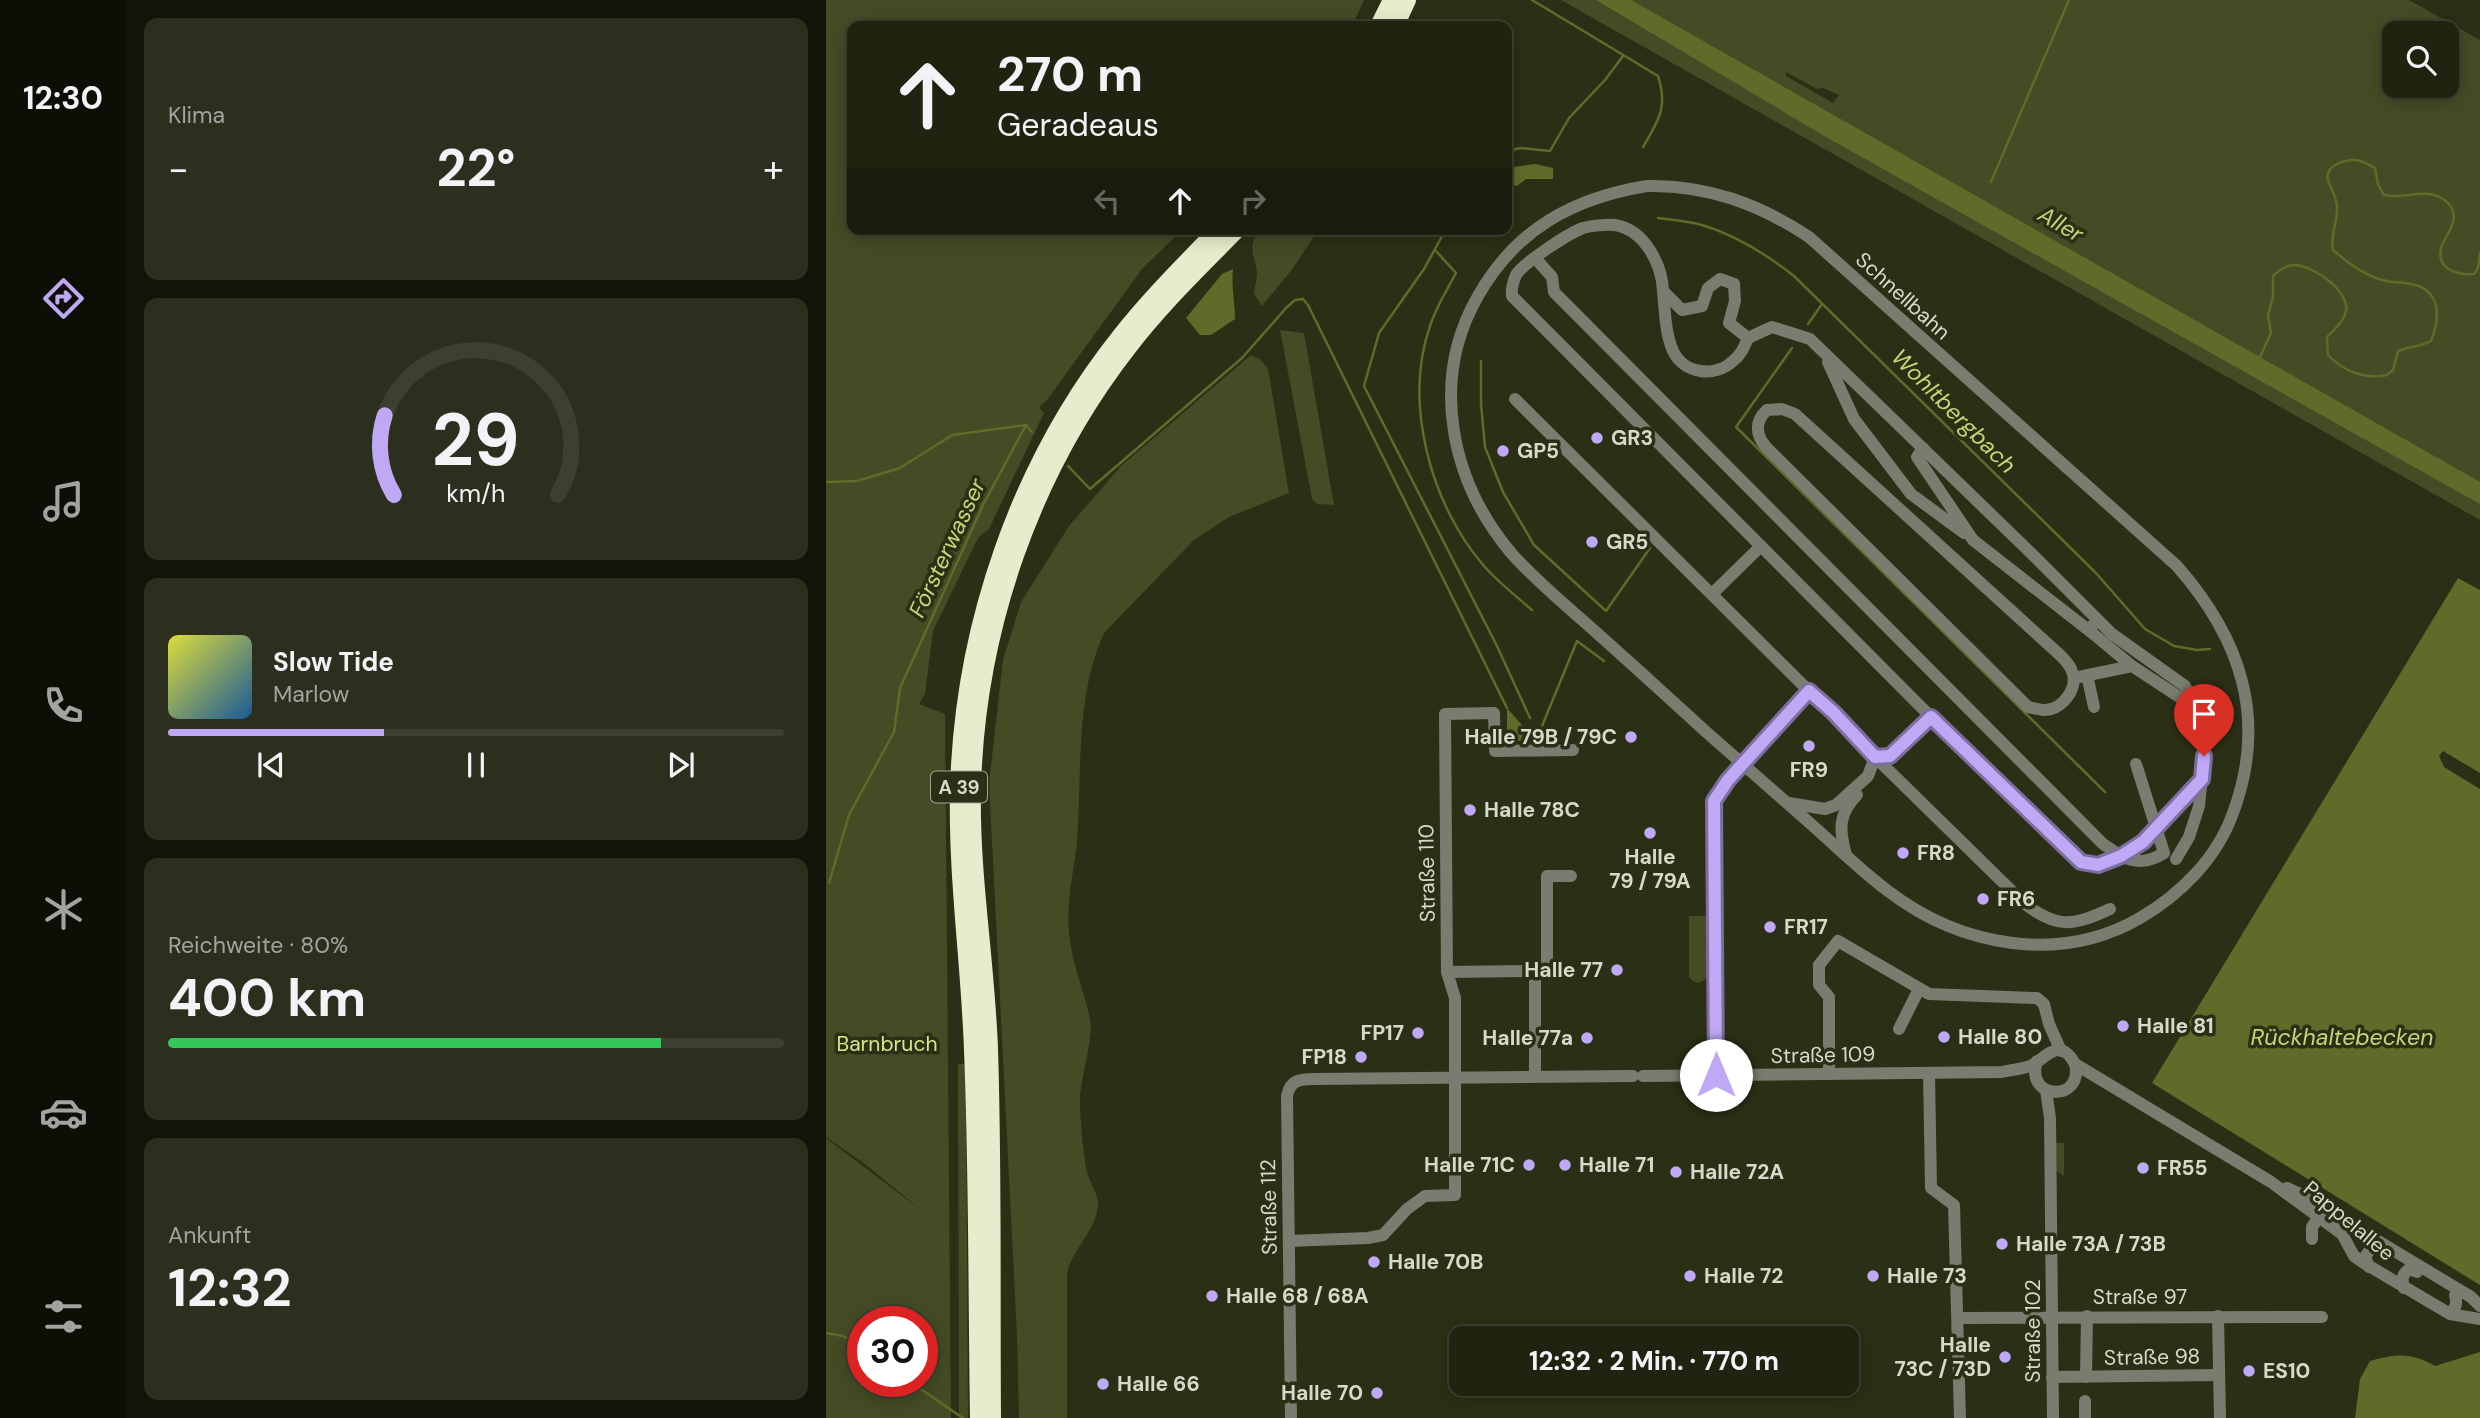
<!DOCTYPE html>
<html lang="de">
<meta charset="utf-8">
<style>
:root{--surface:#202310;--page:#2d2f1e;--text:#f1f3f6;--muted:#a2a49f;--line:#3d4030;--accent:#bfa9f4}
body{margin:0;font-family:"DM Sans",sans-serif;background:var(--page);color:var(--text);height:100vh;display:flex;flex-direction:column;font-size:26px;white-space:nowrap}
*{box-sizing:border-box;margin:0}
p{font-size:23px;color:var(--muted)}
.icon{flex:none;width:38px;height:38px;fill:none;stroke:currentColor;stroke-width:2;stroke-linecap:round;stroke-linejoin:round}
.map{position:relative;flex:1;overflow:hidden}
.panel{display:flex;flex-direction:column;gap:18px;padding:18px;background:#121309;width:700px}
.panel>*{flex:none}
.hud{position:absolute;left:21px;top:21px;width:665px;height:214px;border-radius:14px;box-shadow:0 4px 18px #0003,0 0 0 2px var(--line);background:#202310;color:var(--text);overflow:hidden}
.buttons{position:absolute;left:1556px;top:21px;display:grid;gap:14px}
.buttons a{display:grid;place-items:center;width:77px;height:77px;border-radius:14px;background:var(--surface);box-shadow:0 4px 18px #0003,0 0 0 2px var(--line);font-size:35px}
.speed{position:absolute;left:21px;top:1306px;display:flex;gap:14px;font-size:35px;font-weight:700;text-align:center}
.speed>*{display:grid;place-content:center;width:91px;height:91px;border-radius:50%;background:var(--surface);box-shadow:0 4px 18px #0003,0 0 0 2px var(--line);line-height:1}
.speed .limit{border:10px solid #d22;background:#fff;color:#111}
.pin{position:absolute;display:grid;place-items:center;width:60px;height:60px;color:#fff;margin:-72px -30px;border-radius:50% 50% 50% 0;rotate:-45deg;box-shadow:0 0 7px #0007}
.pin .icon{rotate:45deg}
.me{position:absolute;width:77px;margin:-38px;rotate:0deg;stroke-linejoin:round;filter:drop-shadow(0 0 5px #0008)}
.turn{display:flex;align-items:center;gap:24px;height:147px;padding:0 35px;font-size:32px}
.turn .icon{width:91px;height:91px;stroke-width:2.5}
.turn b{display:block;font-size:49px;line-height:60px}
.lanes{display:flex;align-items:center;height:66px;padding:0 35px;background:#0003;justify-content:center;gap:35px;direction:ltr}
.lanes .off{opacity:.35}
.big{font-size:52px;font-weight:700;line-height:1.1}
.panel .tile{flex:1;display:flex;flex-direction:column;justify-content:center;gap:10px;min-width:0;padding:0 24px;border-radius:14px;background:var(--page)}
.panel .dial{align-items:center;gap:0}
.dial svg{height:182px;overflow:visible;fill:none;stroke:var(--line);stroke-width:7;stroke-linecap:round;text-anchor:middle}
.dial text{fill:var(--text);stroke:none}
.song{display:flex;align-items:center;gap:21px}
.cover{width:84px;height:84px;border-radius:10px;background:linear-gradient(135deg,hsl(60 70% 55%),hsl(210 70% 35%))}
.played{height:7px;border-radius:4px;background:linear-gradient(90deg,var(--accent) 35%,var(--line) 35%)}
.keys{display:flex;justify-content:space-around;direction:ltr}
.heat{display:flex;justify-content:space-between;align-items:center;font-size:38px;direction:ltr}
.charge{height:10px;border-radius:5px;background:linear-gradient(90deg,#34c759 80%,var(--line) 0)}
.trip{position:absolute;left:623px;top:1326px;width:410px;height:70px;border-radius:14px;background:var(--surface);box-shadow:0 4px 18px #0003,0 0 0 2px var(--line);font-weight:700;line-height:70px;text-align:center}
main{display:flex;flex:1;min-height:0}
.tab-bar{display:flex;flex-direction:column;width:126px;justify-content:space-around;align-items:center;background:#0d0e06;color:var(--muted)}
.tab-bar .icon{width:49px;height:49px}
.tab-bar .on{color:var(--accent)}
.tab-bar b{font-size:32px;color:var(--text)}
.map>svg:first-child{display:block}
</style>
<main>
<nav class="tab-bar">
<b>12:30</b>
<svg class="icon on" aria-label="directions" viewBox="0 0 24 24"><path d="M12 3l9 9-9 9-9-9zM9 14v-3h6M13 9l2 2-2 2"/></svg>
<svg class="icon" aria-label="music" viewBox="0 0 24 24"><path d="M9 18V5l10-2v13"/><circle cx="6" cy="18" r="3"/><circle cx="16" cy="16" r="3"/></svg>
<svg class="icon" aria-label="phone" viewBox="0 0 24 24"><path d="M5 4h4l2 5-3 2q2 4 5 5l2-3 5 2v4C11 20 4 13 5 4z"/></svg>
<svg class="icon" aria-label="climate" viewBox="0 0 24 24"><path d="M12 3v18M4 7l16 10M4 17L20 7"/></svg>
<svg class="icon" aria-label="car" viewBox="0 0 24 24"><path d="M5 17H2v-5l4-1 3-4h7l3 4 3 1v5h-3M9 17h6M6 11h13"/><circle cx="7" cy="17" r="2"/><circle cx="17" cy="17" r="2"/></svg>
<svg class="icon" aria-label="filters" viewBox="0 0 24 24"><path d="M4 7h16M4 17h16"/><circle cx="9" cy="7" r="2"/><circle cx="15" cy="17" r="2"/></svg>
</nav>
<section class="panel">
<div class="tile"><p>Klima</p>
<div class="heat"><a>−</a><b class="big">22°</b><a>+</a></div>
</div>
<div class="tile dial"><svg viewBox="0 0 100 80">
<path d="M14 69A42 42 0 1 1 86 69"/>
<path d="M14 69A42 42 0 0 1 10 34" stroke="#bfa9f4"/>
<text x="50" y="56" font-size="32" font-weight="700">29</text>
<text x="50" y="72" font-size="11">km/h</text>
</svg></div>
<div class="tile">
<div class="song"><i class="cover"></i><div><b>Slow Tide</b><p>Marlow</p></div></div>
<div class="played"></div>
<div class="keys"><svg class="icon" aria-label="previous" viewBox="0 0 24 24"><path d="M18 5L8 12l10 7zM5 5v14"/></svg><svg class="icon" aria-label="pause" viewBox="0 0 24 24"><path d="M8 5v14M16 5v14"/></svg><svg class="icon" aria-label="next" viewBox="0 0 24 24"><path d="M6 5l10 7-10 7zM19 5v14"/></svg></div>
</div>
<div class="tile"><p>Reichweite · 80%</p><b class="big">400 km</b><div class="charge"></div></div>
<div class="tile"><p>Ankunft</p><b class="big">12:32</b></div>
</section>
<div class="map">
<svg width="1654" height="1418" viewBox="0 0 1654 1418">
<rect width="100%" height="100%" fill="#2a2f15"/>
<g fill="#444b25" fill-rule="evenodd">
<path d="M0,0h538l-12,26h-500v203h331l-41,40 -95,131 -8,7 5,6 -55,116 -11,9 -45,93 -8,63 -6,10 26,10 6,704h-125v-280l96,73 -57,-47 -39,-27zM37,1321h59v60h-59z"/>
<path d="M735,0h848l71,40v480zM1568,33h52v53h-52zM960,72l31,17 6,-1 16,7 -6,8 -47,-27z"/>
<path d="M435,229h58l-28,42 -29,35 -8,-12c1,-7 3,-16 3,-22 -2,-17 -11,-26 4,-43z"/>
<polygon points="454,330 478,333 508,505 491,504 486,499"/>
<path d="M425,355l9,4 8,10 21,124 -60,24 -35,23 -90,93c-29,63 -22,142 -27,209 -3,30 -11,59 -8,90 2,29 15,58 21,87 4,17 -9,58 -10,79 0,19 3,55 7,74 3,12 12,22 11,35 -3,24 -26,43 -31,67v144h-48l-2,-83 -28,-552 14,-123 18,-58 48,-76 53,-61z"/>
<polygon points="863,916 883,916 883,977 873,983 868,982 863,977"/>
<polygon points="132,1064 140,1064 142,1418 133,1418"/>
<polygon points="1230,1143 1238,1143 1238,1176 1230,1171"/>
</g>
<g fill="#606b2a">
<polygon points="770,0 805,0 1654,482 1654,504 1000,137"/>
<polygon points="709,164 727,168 727,179 700,179 691,186 681,184 681,170 687,167"/>
<path d="M407,269c-2,17 2,33 2,50l-24,16h-11l-14,-17 36,-44z"/>
<polygon points="1632,578 1654,590 1654,773 1617,751 1613,756 1618,767 1654,789 1654,1285 1326,1083"/>
<polygon points="681,708 697,726 706,742 681,740"/>
<path d="M1654,1352v66h-125l5,-39 10,-18c26,-7 40,-9 65,5z"/>
</g>
<g fill="none" stroke-linecap="round" stroke-linejoin="round">
<g stroke="#606b2a" stroke-width="2.5">
<path d="M706,0l126,76c10,31 1,44 -15,71"/>
<polyline points="681,151 695,148 724,151 743,118 779,80 797,56"/>
<polyline points="1165,182 1243,0"/>
<path d="M832,218c14,2 30,3 44,7 34,10 64,29 92,51l302,297 49,56 29,17 23,4 13,-1"/>
<polyline points="620,229 598,269 553,333 538,386 671,646 704,718"/>
<path d="M609,250l21,23c-9,17 -20,34 -26,53 -27,78 1,179 54,240 14,16 32,30 48,44"/>
<polyline points="982,324 996,304"/>
<polyline points="966,348 910,427 1279,792"/>
<path d="M1434,357l11,-24 -3,-18 5,-18v-21c6,-5 11,-10 19,-11 19,-2 58,26 54,46 -2,11 -12,18 -19,26l1,18c15,16 37,25 59,20l6,-5 5,-19c12,-5 22,-4 33,-10 9,-23 11,-51 -20,-57 -11,-2 -21,-1 -32,-5 -18,-6 -32,-17 -46,-29 -3,-16 5,-28 4,-44 -1,-10 -6,-17 -9,-26 -4,-15 21,-23 32,-19 5,1 10,5 15,7l3,17 6,10c20,5 40,-8 59,4 23,16 3,34 -2,49 -5,22 17,27 33,26l4,-6 2,-15"/>
<polyline points="655,361 655,404 659,447 677,492 708,545 780,611 824,548"/>
<polyline points="200,425 206,432"/>
<polyline points="242,466 264,489 416,358 461,307 469,300 477,299 482,305 681,708"/>
<polyline points="0,482 31,481 74,468 126,435 200,425"/>
<polyline points="716,726 751,641 778,661"/>
<polyline points="3,883 23,815 68,732 74,688 158,503 200,425"/>
<polyline points="0,1333 17,1336 37,1348"/>
<polyline points="83,1381 137,1418"/>
</g>
<g stroke="#797c6f" stroke-width="12">
<path d="M821,186c61,-1 112,18 162,51l368,329c64,73 91,153 56,247 -16,45 -52,81 -93,105 -81,47 -180,28 -252,-27 -27,-20 -51,-44 -76,-66 -36,-32 -72,-63 -108,-95 -35,-32 -70,-64 -106,-96 -29,-26 -60,-51 -86,-80 -61,-72 -83,-173 -34,-258 38,-67 95,-98 169,-110z"/>
<polyline points="709,258 726,277 728,292 1277,844 1295,856 1317,842 1376,779"/>
<path d="M837,291c2,19 2,42 10,60 11,23 42,27 60,10 8,-6 11,-14 15,-23"/>
<polyline points="1002,362 1028,419 1085,494 1138,533"/>
<polyline points="689,399 983,691"/>
<path d="M956,409l13,5 265,241c4,4 9,9 11,14 9,17 -7,40 -26,41 -5,0 -11,-2 -17,-3l-262,-260c-11,-13 -11,-26 1,-37z"/>
<polyline points="1097,448 1091,457 1147,540 1265,632"/>
<polyline points="886,594 935,546"/>
<polyline points="1266,626 1265,632 1306,666"/>
<polyline points="1261,675 1268,707"/>
<polyline points="1248,678 1306,666 1370,708"/>
<path d="M932,746l51,-55 24,21 42,45 150,147c33,25 48,22 85,5"/>
<polyline points="1049,757 1064,756 1105,717"/>
<path d="M1310,764l28,89c-15,9 -27,11 -43,3l-23,9 -17,-3 -150,-145 -419,-421c-1,-7 1,-14 4,-21 7,-12 53,-42 67,-47 7,-2 24,-4 32,-3 30,5 47,40 48,66l19,19 20,-4 6,-18 12,-9 14,5 1,17 -6,22 19,15 24,-11 38,12 225,218 77,77 73,52 13,26 6,44 -5,50 -10,31 -13,22"/>
<polyline points="963,803 999,809 1010,805 1042,776 1049,757"/>
<path d="M1020,855c-7,-25 -8,-41 11,-60"/>
<polyline points="621,972 709,971"/>
<polyline points="1073,1029 1093,989"/>
<path d="M1211,1061c-13,39 47,42 38,3"/>
<polyline points="1103,1073 1105,1188 1128,1205 1134,1418"/>
<polyline points="1003,1074 1003,997 993,985 993,965 1012,941 1103,994 1211,998 1218,1004 1223,1024 1235,1051"/>
<polyline points="890,1075 888,801 902,780"/>
<path d="M817,1076l359,-4c9,-2 19,-3 28,-6 16,-7 29,-31 45,-2l196,118 71,52 12,22 10,7 86,51 30,5"/>
<polyline points="709,1077 709,971 721,971 721,876 745,876"/>
<polyline points="1220,1090 1224,1118 1227,1418"/>
<polyline points="1461,1188 1474,1194 1645,1297 1654,1306"/>
<polyline points="1486,1239 1486,1227 1495,1214"/>
<polyline points="463,1241 542,1238 557,1235 581,1209 599,1196 629,1195 629,998 621,972 619,714 668,713 669,751 747,750"/>
<polyline points="1543,1267 1539,1257 1545,1248 1556,1250"/>
<path d="M1578,1288c-2,-8 -3,-13 5,-19l8,3"/>
<path d="M1623,1313c8,-5 8,-10 6,-18"/>
<polyline points="1392,1316 1394,1418"/>
<polyline points="1133,1318 1496,1317"/>
<polyline points="1226,1377 1393,1375"/>
<polyline points="1260,1377 1261,1316"/>
<path d="M465,1418l-4,-322c3,-16 13,-17 27,-17l319,-3"/>
<polyline points="1259,1418 1259,1401"/>
</g>
<g stroke="#e6edcd" stroke-width="18">
<polyline points="553,26 566,0"/>
<polyline points="569,26 581,0"/>
<path d="M153,1418c-2,-123 -1,-246 -6,-368 -3,-87 -16,-173 -14,-260 4,-162 60,-326 161,-453 30,-38 65,-73 99,-108"/>
<path d="M166,1418c-1,-123 1,-246 -3,-369 -3,-87 -19,-174 -17,-261 4,-158 59,-317 157,-442 32,-42 71,-79 108,-117"/>
</g>
<polyline stroke="#797c6f" stroke-width="12" points="902,780 932,746"/>
</g>
<g fill="none" stroke-linecap="round" stroke-linejoin="round">
<defs>
<polyline id="route" points="890,1075 888,801 902,780 983,691 1007,712 1049,757 1064,756 1105,717 1255,862 1272,865 1295,856 1317,842 1376,779 1378,756"/>
</defs>
<use href="#route" stroke="#7c6e9f" stroke-width="18"/>
<use href="#route" stroke="#bfa9f4" stroke-width="12"/>
</g>
<g fill="#bfa9f4" stroke="#2a2f15" stroke-width="2.5">
<circle cx="771" cy="438" r="7"/>
<circle cx="677" cy="451" r="7"/>
<circle cx="766" cy="542" r="7"/>
<circle cx="805" cy="737" r="7"/>
<circle cx="983" cy="746" r="7"/>
<circle cx="644" cy="810" r="7"/>
<circle cx="824" cy="833" r="7"/>
<circle cx="1077" cy="853" r="7"/>
<circle cx="1157" cy="899" r="7"/>
<circle cx="944" cy="927" r="7"/>
<circle cx="791" cy="970" r="7"/>
<circle cx="1297" cy="1026" r="7"/>
<circle cx="592" cy="1033" r="7"/>
<circle cx="1118" cy="1037" r="7"/>
<circle cx="761" cy="1038" r="7"/>
<circle cx="535" cy="1057" r="7"/>
<circle cx="703" cy="1165" r="7"/>
<circle cx="739" cy="1165" r="7"/>
<circle cx="1317" cy="1168" r="7"/>
<circle cx="850" cy="1172" r="7"/>
<circle cx="1176" cy="1244" r="7"/>
<circle cx="548" cy="1262" r="7"/>
<circle cx="864" cy="1276" r="7"/>
<circle cx="1047" cy="1276" r="7"/>
<circle cx="386" cy="1296" r="7"/>
<circle cx="1179" cy="1357" r="7"/>
<circle cx="1423" cy="1371" r="7"/>
<circle cx="277" cy="1384" r="7"/>
<circle cx="551" cy="1393" r="7"/>
</g>
<g text-anchor="middle" stroke-width="7" stroke-linejoin="round" paint-order="stroke">
<rect fill="#2a2f15" stroke="#a2a794" stroke-width="2" x="105" y="771.5" width="56" height="31" rx="5"/>
<g font-size="19" font-weight="bold" fill="#d6daca">
<text x="133" y="794">A 39</text>
</g>
<g font-size="21" fill="#d6daca" stroke="#2a2f15">
<text transform="translate(1077 296) rotate(42)" y="7">Schnellbahn</text>
<text transform="translate(601 873) rotate(-91)" y="7">Straße 110</text>
<text transform="translate(997 1055) rotate(-1)" y="7">Straße 109</text>
<text transform="translate(443 1207) rotate(-91)" y="7">Straße 112</text>
<text transform="translate(1523 1221) rotate(40)" y="7">Pappelallee</text>
<text x="1314" y="1304">Straße 97</text>
<text transform="translate(1207 1331) rotate(-90)" y="7">Straße 102</text>
<text transform="translate(1326 1357) rotate(-1)" y="7">Straße 98</text>
</g>
<g font-size="21" font-weight="bold" fill="#d6daca" stroke="#2a2f15" text-anchor="start">
<text x="785" y="445">GR3</text>
<text x="691" y="458">GP5</text>
<text x="780" y="549">GR5</text>
<text x="791" y="744" text-anchor="end">Halle 79B / 79C</text>
<text x="983" y="777" text-anchor="middle">FR9</text>
<text x="658" y="817">Halle 78C</text>
<text x="1091" y="860">FR8</text>
<text x="824" y="864" text-anchor="middle">Halle<tspan x="824" dy="24">79 / 79A</tspan></text>
<text x="1171" y="906">FR6</text>
<text x="958" y="934">FR17</text>
<text x="777" y="977" text-anchor="end">Halle 77</text>
<text x="1311" y="1033">Halle 81</text>
<text x="578" y="1040" text-anchor="end">FP17</text>
<text x="1132" y="1044">Halle 80</text>
<text x="747" y="1045" text-anchor="end">Halle 77a</text>
<text x="521" y="1064" text-anchor="end">FP18</text>
<text x="689" y="1172" text-anchor="end">Halle 71C</text>
<text x="753" y="1172">Halle 71</text>
<text x="1331" y="1175">FR55</text>
<text x="864" y="1179">Halle 72A</text>
<text x="1190" y="1251">Halle 73A / 73B</text>
<text x="562" y="1269">Halle 70B</text>
<text x="878" y="1283">Halle 72</text>
<text x="1061" y="1283">Halle 73</text>
<text x="400" y="1303">Halle 68 / 68A</text>
<text x="1165" y="1352" text-anchor="end">Halle<tspan x="1165" dy="24">73C / 73D</tspan></text>
<text x="1437" y="1378">ES10</text>
<text x="291" y="1391">Halle 66</text>
<text x="537" y="1400" text-anchor="end">Halle 70</text>
</g>
<g font-size="21" fill="#d4e688" stroke="#2a2f15">
<text x="61" y="1051">Barnbruch</text>
</g>
<g font-size="23" font-style="italic" fill="#c5d678" stroke="#2a2f15">
<text transform="translate(1235 224) rotate(30)" y="8">Aller</text>
<text transform="translate(1128 411) rotate(45)" y="8">Wohltbergbach</text>
<text transform="translate(121 548) rotate(-65)" y="8">Försterwasser</text>
<text x="1516" y="1045">Rückhaltebecken</text>
</g>
</g>
</svg>
<div class="buttons">
<a><svg class="icon" aria-label="search" viewBox="0 0 24 24"><circle cx="10" cy="10" r="6"/><path d="M15 15l6 6"/></svg></a>
</div>
<div class="speed"><div class="limit">30</div></div>
<div class="pin" style="left:1378px;top:756px;background:#d93025"><svg class="icon" aria-label="arrive" viewBox="0 0 24 24"><path d="M6 21V4h12l-3 4 3 4H6"/></svg></div>
<svg class="me" style="left:890px;top:1075px" viewBox="-20 -20 40 40"><circle r="19" fill="#fff"/><path d="M0-13L10 11 0 6-10 11z" fill="#bfa9f4"/></svg>
<div class="trip">12:32 · 2 Min. · 770 m</div>
<div class="hud">
<div class="turn"><svg class="icon" aria-label="ahead" viewBox="0 0 24 24"><path d="M12 20V5M6 11l6-6 6 6"/></svg><div><b>270 m</b>Geradeaus</div></div>
<div class="lanes"><svg class="icon off" aria-label="left" viewBox="0 0 24 24"><path d="M17 20v-9H6M10 6l-5 5 5 5"/></svg><svg class="icon" aria-label="ahead" viewBox="0 0 24 24"><path d="M12 20V5M6 11l6-6 6 6"/></svg><svg class="icon off" aria-label="right" viewBox="0 0 24 24"><path d="M7 20v-9h11M14 6l5 5-5 5"/></svg></div>
</div>
</div>
</main>
